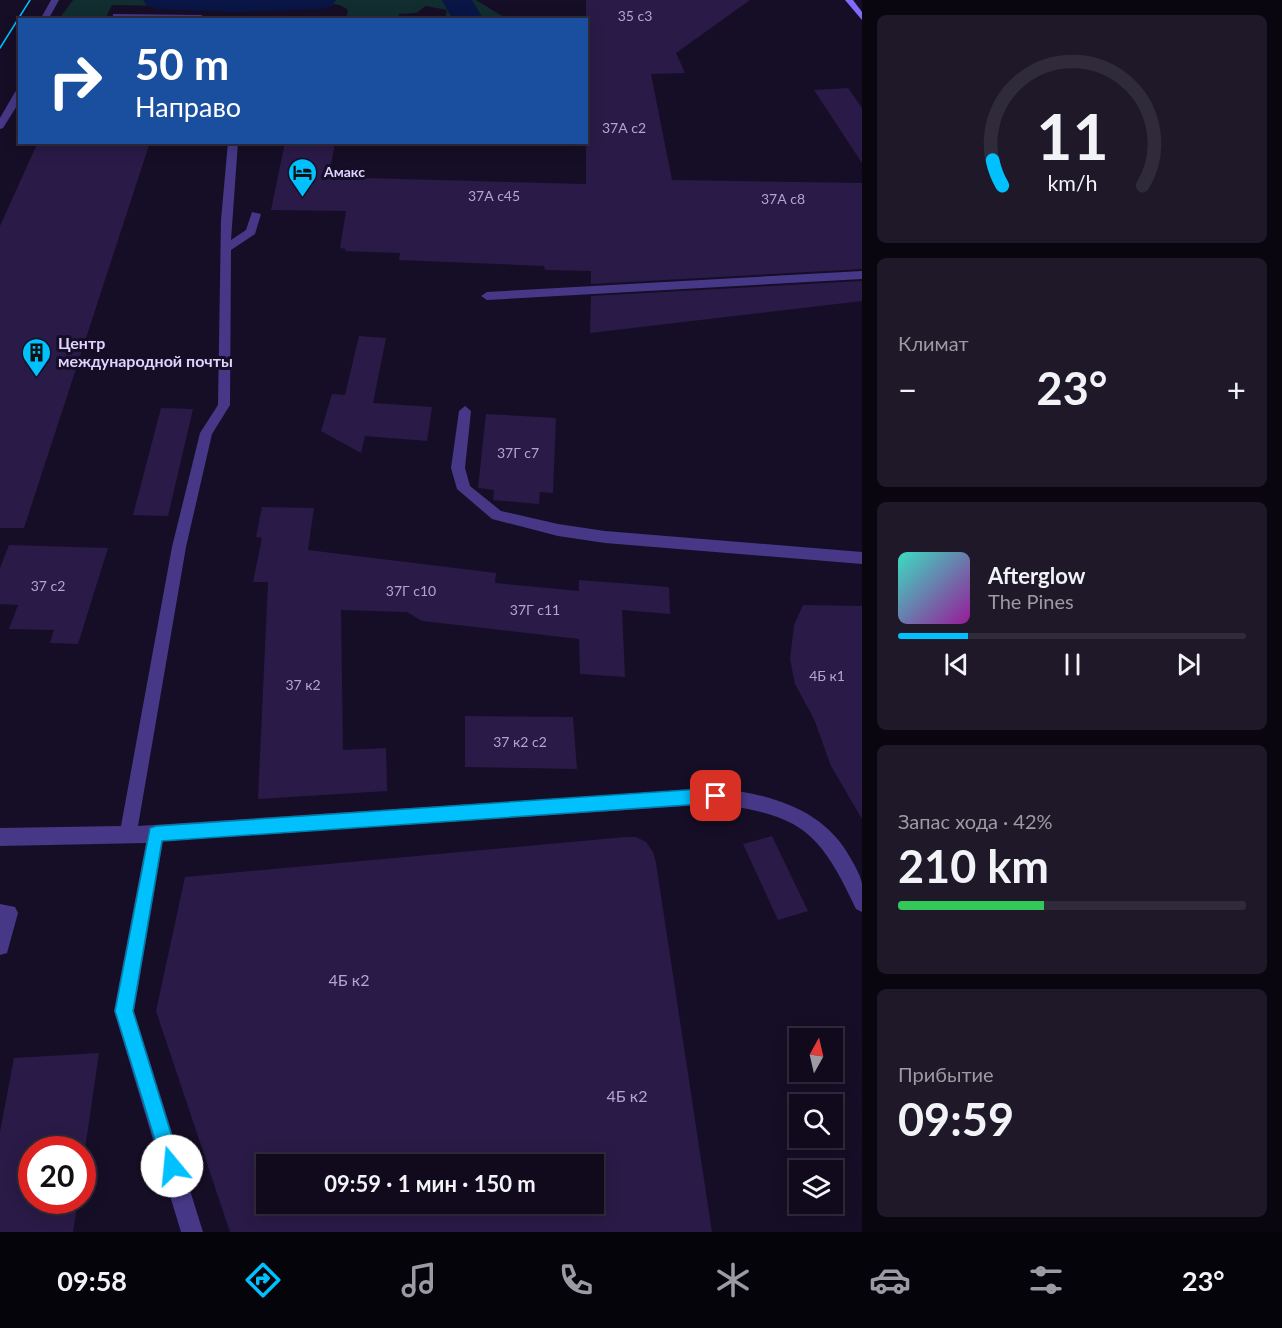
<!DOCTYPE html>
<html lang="ru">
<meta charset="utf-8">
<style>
:root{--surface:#100a1c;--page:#1e1829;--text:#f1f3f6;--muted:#9c9aa3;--line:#302b3b;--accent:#00c1fe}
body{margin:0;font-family:Lato,sans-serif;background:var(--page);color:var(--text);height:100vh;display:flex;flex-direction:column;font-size:22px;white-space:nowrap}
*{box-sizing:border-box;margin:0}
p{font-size:20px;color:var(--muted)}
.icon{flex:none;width:33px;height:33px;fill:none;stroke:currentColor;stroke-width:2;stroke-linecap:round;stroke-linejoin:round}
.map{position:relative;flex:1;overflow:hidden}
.drawer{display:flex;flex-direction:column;gap:15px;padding:15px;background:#09060f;width:420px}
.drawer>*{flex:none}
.top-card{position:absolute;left:18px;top:18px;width:570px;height:126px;border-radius:0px;box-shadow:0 3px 15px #0003,0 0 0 2px var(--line);background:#1a4fa0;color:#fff;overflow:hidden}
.needle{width:39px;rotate:8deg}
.buttons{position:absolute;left:789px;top:1028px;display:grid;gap:12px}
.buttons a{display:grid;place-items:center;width:54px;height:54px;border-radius:0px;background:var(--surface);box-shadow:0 3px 15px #0003,0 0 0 2px var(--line);font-size:30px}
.speed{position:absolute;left:18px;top:1136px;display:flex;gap:12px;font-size:30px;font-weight:700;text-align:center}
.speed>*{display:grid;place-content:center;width:78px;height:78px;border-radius:50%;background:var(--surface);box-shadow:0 3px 15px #0003,0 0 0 2px var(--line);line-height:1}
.speed .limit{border:9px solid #d22;background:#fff;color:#111}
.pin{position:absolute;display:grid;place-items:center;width:51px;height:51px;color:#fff;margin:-26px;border-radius:12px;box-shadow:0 3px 9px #0006}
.me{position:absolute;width:66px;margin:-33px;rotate:343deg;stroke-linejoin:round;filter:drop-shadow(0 0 4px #0008)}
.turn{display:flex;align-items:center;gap:21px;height:126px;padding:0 18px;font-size:27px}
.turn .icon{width:78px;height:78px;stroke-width:2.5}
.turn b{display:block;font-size:42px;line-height:51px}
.big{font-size:45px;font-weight:700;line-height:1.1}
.drawer .widget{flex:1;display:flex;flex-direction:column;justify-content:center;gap:9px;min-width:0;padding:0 21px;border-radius:9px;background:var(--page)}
.drawer .dial{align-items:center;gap:0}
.dial svg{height:156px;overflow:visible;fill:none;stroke:var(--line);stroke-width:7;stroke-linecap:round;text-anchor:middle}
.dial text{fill:var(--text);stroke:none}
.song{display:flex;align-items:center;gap:18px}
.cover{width:72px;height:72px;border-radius:9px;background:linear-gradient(135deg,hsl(170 70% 55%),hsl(300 70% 35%))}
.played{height:6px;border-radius:3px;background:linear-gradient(90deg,var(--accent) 20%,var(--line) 20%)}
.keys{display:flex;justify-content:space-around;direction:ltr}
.heat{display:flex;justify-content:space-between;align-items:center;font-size:33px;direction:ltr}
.charge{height:9px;border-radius:4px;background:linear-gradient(90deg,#34c759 42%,var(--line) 0)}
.trip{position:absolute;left:256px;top:1154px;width:348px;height:60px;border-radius:0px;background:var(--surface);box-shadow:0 3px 15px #0003,0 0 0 2px var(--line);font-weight:700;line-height:60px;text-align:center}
.menu{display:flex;height:96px;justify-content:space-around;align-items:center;background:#06040b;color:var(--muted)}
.menu .icon{width:42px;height:42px}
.menu .current{color:var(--accent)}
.menu b{font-size:27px;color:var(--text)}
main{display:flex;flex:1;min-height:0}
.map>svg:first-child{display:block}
</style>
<main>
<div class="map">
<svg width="862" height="1232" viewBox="0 0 862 1232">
<rect width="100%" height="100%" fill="#160e26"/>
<path fill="#112d30" d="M73,0h403l31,19h-62l2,-9 -21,-4 -10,7 -17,1 -1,5h-52l2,-9c-13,-10 -34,-8 -48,-1l-188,-4 -7,14h-46z"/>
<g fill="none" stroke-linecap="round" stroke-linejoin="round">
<g fill="#091645" fill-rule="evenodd">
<polygon points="143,0 336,0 332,6 321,9 237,12 158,9 147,6"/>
<polygon points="442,0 472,0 484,20 453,20"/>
</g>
</g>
<g fill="#2a1a47" fill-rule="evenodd">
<polygon points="586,0 750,0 676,53 685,73 651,74 672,180 862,183 862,269 591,284 591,271 545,270 544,266 399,260 400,253 345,251 346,249 340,248 346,211 271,210 285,142 335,142 329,177 586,184"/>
<polygon points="848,88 862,108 862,163 814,90"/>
<polygon points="38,142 150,142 24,528 0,528 0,226"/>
<polygon points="862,281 862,301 590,333 591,296"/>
<polygon points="359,336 386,338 373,403 432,407 427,441 365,436 361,453 321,431 332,394 345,395"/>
<polygon points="161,408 193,409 168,516 133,515"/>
<polygon points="486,414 556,418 553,493 540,492 539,504 493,500 494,490 478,488"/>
<polygon points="262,507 314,508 308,550 496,573 495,583 579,591 579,580 669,587 670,614 622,610 625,677 580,674 579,639 422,621 407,612 341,610 343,750 386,748 387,791 258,799 268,582 253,582 262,538 256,537"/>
<polygon points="9,545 108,548 78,644 50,643 54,630 9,629 18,605 0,604 0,568"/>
<polygon points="803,605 862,606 862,819 831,766 814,719 795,684 790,659 794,625"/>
<polygon points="465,716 573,717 577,769 465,767"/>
<polygon points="772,836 808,911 778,920 743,844"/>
<path d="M625,837h11l10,5 7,10 3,11 56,369h-482l-74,-221 29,-134zM267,1164h327v39h-327z"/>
<polygon points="99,1053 85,1149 32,1149 32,1200 78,1200 73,1232 0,1232 0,1132 14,1058"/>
</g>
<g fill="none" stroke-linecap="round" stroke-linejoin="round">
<g fill="#463886" fill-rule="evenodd">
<polygon points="51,0 59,0 48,20 40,20"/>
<polygon points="116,14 201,15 205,17 204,20 113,18 113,14"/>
<polygon points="20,89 20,101 3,128 0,129 0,118 15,92"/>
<path d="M228,142h10l-7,98 15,-10 6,-18 9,2 -6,20 -24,16 -1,155 -18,29 -26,113 -48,279 578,-38c53,6 108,20 135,71 4,7 10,17 11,25 0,9 0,19 0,28l-6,-3c-36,-77 -54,-94 -140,-105l-553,37 -29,170 69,221h-22l-67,-221 32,-168 -146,3v-18l121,-2 51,-279 28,-114 18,-28 3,-185z"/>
<polygon points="862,271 862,279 487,300 481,296 487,292"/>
<polygon points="465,406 471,411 465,468 470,486 501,511 558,524 605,531 862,552 862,564 605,543 558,536 492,519 457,489 451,468 459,411"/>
<polygon points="0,904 15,907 18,913 7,953 0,955"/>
</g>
<polygon fill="#836aff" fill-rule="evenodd" points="845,0 853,0 862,12 862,20"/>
<polyline stroke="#00c1fe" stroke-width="1.5" points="0,48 30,0"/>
</g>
<polygon fill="#00c1fe" stroke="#007da5" stroke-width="1.5" points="716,788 722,791 724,796 722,801 716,803 162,841 133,1011 181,1166 179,1172 172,1175 165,1172 115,1011 150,828 156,826"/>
<defs>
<symbol id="hotel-pin" viewBox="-11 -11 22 30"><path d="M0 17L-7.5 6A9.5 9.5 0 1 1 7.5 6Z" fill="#00c1fe" stroke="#160e26"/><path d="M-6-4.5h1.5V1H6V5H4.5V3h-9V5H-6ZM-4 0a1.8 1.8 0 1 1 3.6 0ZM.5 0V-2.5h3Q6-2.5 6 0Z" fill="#111"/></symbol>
<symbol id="building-pin" viewBox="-11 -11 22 30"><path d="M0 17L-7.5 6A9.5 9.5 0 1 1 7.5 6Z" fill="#00c1fe" stroke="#160e26"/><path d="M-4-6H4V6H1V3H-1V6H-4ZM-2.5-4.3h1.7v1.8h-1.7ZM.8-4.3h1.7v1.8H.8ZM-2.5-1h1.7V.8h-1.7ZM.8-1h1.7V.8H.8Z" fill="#111"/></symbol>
</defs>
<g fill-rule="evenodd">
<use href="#hotel-pin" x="286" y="156" width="33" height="45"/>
<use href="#building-pin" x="20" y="336" width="33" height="45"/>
</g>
<g text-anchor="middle" stroke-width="6" stroke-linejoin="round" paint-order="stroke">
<g font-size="14" fill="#b2a5d1">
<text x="635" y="21">35 с3</text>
<text x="624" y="133">37А с2</text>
<text x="494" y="201">37А с45</text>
<text x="783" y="204">37А с8</text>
<text x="518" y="458">37Г с7</text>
<text x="48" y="591">37 с2</text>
<text x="411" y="596">37Г с10</text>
<text x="535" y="615">37Г с11</text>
<text x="827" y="681">4Б к1</text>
<text x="303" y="690">37 к2</text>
<text x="520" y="747">37 к2 с2</text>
</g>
<g font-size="14" font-weight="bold" fill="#dfd3ff" stroke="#160e26" text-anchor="start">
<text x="324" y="177">Амакс</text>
</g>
<g font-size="16" font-weight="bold" fill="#dfd3ff" stroke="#160e26" text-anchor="start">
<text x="58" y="349">Центр<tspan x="58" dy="18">международной почты</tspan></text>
</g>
<g font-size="16" fill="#b2a5d1">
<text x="349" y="986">4Б к2</text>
<text x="627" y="1102">4Б к2</text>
</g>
</g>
</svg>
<div class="buttons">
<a><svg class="needle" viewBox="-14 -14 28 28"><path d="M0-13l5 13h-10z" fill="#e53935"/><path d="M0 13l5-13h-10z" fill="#9c9aa3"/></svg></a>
<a><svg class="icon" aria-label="search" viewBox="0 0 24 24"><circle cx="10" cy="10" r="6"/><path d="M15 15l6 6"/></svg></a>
<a><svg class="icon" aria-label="layers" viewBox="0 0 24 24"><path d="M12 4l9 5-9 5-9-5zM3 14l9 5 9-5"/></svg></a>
</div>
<div class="speed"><div class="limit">20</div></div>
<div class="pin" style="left:716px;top:796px;background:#d93025"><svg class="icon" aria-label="arrive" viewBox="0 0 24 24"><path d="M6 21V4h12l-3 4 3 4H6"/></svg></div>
<svg class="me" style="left:172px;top:1166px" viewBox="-20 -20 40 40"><circle r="19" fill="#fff"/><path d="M0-13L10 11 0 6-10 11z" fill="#00c1fe"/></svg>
<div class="trip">09:59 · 1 мин · 150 m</div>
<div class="top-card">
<div class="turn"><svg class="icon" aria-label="right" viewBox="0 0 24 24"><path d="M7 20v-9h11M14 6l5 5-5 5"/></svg><div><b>50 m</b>Направо</div></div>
</div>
</div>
<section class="drawer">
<div class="widget dial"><svg viewBox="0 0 100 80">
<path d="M14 69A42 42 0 1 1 86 69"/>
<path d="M14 69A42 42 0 0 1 9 56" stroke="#00c1fe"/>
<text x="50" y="56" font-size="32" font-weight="700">11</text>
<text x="50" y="72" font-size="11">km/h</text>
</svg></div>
<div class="widget"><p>Климат</p>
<div class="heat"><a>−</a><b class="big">23°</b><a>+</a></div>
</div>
<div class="widget">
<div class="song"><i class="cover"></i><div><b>Afterglow</b><p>The Pines</p></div></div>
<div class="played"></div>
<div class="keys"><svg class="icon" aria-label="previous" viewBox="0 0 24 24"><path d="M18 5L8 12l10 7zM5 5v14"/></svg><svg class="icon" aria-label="pause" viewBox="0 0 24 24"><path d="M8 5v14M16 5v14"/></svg><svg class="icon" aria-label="next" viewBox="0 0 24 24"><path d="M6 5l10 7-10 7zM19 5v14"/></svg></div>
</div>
<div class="widget"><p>Запас хода · 42%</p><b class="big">210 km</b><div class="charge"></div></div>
<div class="widget"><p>Прибытие</p><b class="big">09:59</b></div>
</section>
</main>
<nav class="menu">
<b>09:58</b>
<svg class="icon current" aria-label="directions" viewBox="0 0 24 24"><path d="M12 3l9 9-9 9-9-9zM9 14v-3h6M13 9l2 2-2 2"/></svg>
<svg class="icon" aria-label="music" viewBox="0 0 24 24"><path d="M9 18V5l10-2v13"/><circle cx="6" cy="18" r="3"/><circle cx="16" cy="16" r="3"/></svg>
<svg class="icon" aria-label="phone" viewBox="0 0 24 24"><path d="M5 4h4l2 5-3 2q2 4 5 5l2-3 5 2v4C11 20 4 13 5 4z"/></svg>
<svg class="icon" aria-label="climate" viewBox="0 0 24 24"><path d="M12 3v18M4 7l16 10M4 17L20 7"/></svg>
<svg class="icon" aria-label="car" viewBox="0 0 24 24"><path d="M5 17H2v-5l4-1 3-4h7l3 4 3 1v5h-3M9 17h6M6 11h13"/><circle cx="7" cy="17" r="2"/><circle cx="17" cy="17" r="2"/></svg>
<svg class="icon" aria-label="filters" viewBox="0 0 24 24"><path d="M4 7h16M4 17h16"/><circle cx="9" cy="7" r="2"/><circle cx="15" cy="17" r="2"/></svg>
<b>23°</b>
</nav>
